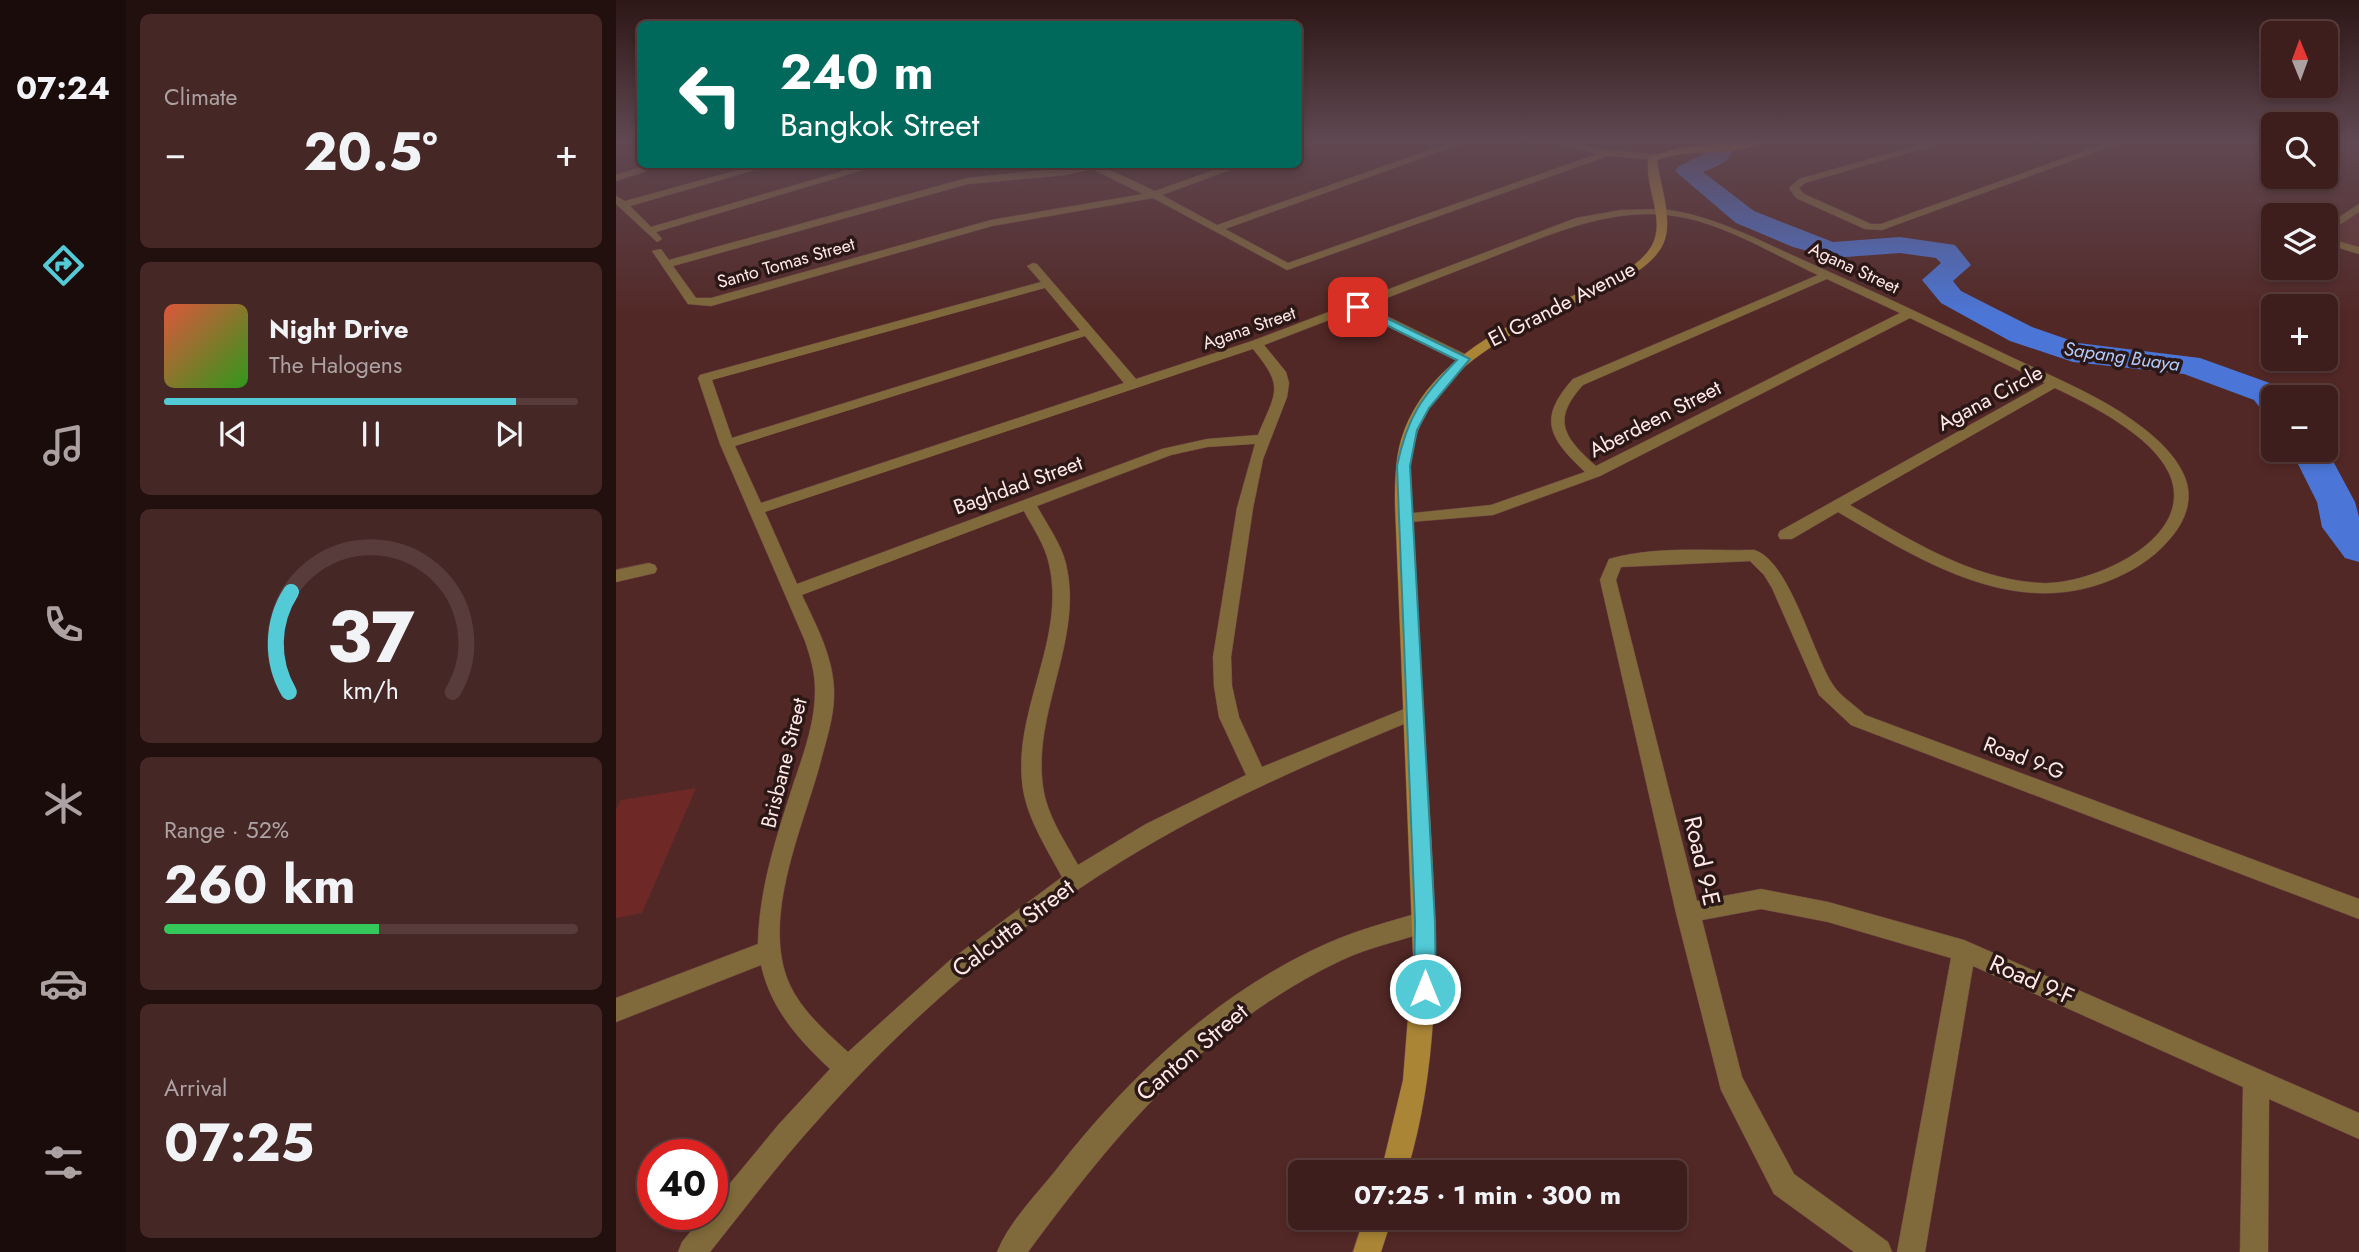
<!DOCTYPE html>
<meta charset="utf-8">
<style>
:root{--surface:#3e1e1c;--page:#452725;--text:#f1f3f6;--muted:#ada2a3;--line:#573c3b;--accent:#52cbd7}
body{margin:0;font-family:Jost,sans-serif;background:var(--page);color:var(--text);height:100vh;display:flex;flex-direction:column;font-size:26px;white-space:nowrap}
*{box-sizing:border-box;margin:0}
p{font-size:23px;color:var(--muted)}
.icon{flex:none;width:38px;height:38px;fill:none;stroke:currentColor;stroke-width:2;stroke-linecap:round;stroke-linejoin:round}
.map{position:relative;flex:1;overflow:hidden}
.side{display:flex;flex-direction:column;gap:14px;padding:14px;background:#22100f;width:490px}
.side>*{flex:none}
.banner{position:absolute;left:21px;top:21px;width:665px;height:147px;border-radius:10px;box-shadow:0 4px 10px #0003,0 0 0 2px var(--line);background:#00695c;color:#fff;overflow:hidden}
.needle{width:46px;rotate:359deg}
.fabs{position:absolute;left:1645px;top:21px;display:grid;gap:14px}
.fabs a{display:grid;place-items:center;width:77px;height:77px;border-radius:10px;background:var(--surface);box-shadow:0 4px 10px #0003,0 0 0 2px var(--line);font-size:35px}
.speed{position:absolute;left:21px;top:1139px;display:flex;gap:14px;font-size:35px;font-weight:700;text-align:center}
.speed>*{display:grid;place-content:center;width:91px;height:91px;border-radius:50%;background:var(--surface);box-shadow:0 4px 10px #0003,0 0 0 2px var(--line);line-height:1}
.speed .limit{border:10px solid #d22;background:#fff;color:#111}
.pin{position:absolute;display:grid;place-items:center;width:60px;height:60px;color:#fff;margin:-30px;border-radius:14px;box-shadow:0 4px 10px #0006}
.me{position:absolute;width:77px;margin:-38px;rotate:0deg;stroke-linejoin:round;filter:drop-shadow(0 0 5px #0008)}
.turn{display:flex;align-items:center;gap:24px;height:147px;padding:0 28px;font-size:32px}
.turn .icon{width:91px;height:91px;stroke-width:2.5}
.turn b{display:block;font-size:49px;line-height:60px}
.big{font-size:52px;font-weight:700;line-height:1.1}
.side .card{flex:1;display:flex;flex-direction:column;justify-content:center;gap:10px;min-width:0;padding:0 24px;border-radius:10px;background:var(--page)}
.side .dial{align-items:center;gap:0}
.dial svg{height:182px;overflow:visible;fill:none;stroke:var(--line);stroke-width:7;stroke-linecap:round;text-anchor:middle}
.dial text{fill:var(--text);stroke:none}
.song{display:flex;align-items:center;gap:21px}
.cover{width:84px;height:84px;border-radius:10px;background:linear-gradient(135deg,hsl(10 70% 55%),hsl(110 70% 35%))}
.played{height:7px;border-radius:4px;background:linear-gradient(90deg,var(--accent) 85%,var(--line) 85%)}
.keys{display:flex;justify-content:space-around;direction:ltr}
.heat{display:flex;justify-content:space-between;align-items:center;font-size:38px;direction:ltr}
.charge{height:10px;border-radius:5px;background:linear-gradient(90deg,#34c759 52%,var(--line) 0)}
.trip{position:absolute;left:672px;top:1160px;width:399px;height:70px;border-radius:10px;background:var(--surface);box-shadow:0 4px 10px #0003,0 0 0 2px var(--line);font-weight:700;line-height:70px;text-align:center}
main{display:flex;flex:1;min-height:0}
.menu{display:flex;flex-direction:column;width:126px;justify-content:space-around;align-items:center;background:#190c0b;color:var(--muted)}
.menu .icon{width:49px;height:49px}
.menu .selected{color:var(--accent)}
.menu b{font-size:32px;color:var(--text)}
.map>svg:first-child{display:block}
</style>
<main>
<nav class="menu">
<b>07:24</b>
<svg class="icon selected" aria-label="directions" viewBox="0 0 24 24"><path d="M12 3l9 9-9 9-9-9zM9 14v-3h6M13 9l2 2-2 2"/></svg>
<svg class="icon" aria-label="music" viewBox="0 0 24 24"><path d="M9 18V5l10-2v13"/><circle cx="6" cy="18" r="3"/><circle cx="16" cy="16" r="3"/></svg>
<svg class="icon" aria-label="phone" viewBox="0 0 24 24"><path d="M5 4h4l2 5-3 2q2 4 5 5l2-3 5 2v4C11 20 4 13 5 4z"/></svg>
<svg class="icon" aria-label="climate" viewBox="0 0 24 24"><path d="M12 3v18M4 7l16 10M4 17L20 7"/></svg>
<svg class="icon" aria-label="car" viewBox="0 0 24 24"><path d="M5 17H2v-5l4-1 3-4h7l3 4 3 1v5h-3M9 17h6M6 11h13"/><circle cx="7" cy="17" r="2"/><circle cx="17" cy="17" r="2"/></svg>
<svg class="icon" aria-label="filters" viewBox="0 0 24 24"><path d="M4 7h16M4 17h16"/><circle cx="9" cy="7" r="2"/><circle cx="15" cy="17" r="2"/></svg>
</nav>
<section class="side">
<div class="card"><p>Climate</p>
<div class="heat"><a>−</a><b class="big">20.5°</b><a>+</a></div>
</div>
<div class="card">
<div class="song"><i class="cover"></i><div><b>Night Drive</b><p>The Halogens</p></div></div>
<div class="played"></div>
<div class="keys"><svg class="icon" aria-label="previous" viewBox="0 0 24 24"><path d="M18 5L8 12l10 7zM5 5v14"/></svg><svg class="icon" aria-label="pause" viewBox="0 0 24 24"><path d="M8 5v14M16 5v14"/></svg><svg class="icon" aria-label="next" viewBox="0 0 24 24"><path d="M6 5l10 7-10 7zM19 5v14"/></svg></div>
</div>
<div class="card dial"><svg viewBox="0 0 100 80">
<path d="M14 69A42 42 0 1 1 86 69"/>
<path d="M14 69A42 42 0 0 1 15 25" stroke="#52cbd7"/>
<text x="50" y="56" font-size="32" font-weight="700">37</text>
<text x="50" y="72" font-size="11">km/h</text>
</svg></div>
<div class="card"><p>Range · 52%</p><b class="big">260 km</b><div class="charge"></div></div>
<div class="card"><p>Arrival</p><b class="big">07:25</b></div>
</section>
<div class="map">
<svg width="1743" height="1252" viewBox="0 0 1743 1252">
<rect width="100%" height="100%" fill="#522826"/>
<g fill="#633330">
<polygon points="1710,141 1743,141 1743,163 1710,155"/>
<polygon points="1743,211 1743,250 1710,240 1710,235"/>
</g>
<polygon fill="#6e2826" points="80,788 26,913 0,918 0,810 5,800"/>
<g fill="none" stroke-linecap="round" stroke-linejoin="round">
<g fill="#4b76d7" fill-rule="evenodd">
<path d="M1090,141h25c6,20 -13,24 -28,31l51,39 79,31 67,-5 55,8 16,20 -18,16 8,10 71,36 46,16 122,15 78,28 9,11h-14v15l-12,-3 -7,-9 -70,-26 -111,-12 -63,-21 -69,-38 -19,-23 19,-17 -5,-5 -36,-5 -68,5 -39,-11 -57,-24 -61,-52 4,-5 30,-15z"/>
<polygon points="1710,448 1739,502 1743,517 1743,562 1729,558 1706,527 1701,502 1675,450"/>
</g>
<defs>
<g id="street">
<polygon points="697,141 696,143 682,148 682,142"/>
<path d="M839,141h14l-244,88 63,34 309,-109 -46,-13h18l37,9 50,4 5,3 -5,3 -48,-4 -321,114 -134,-72 -161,28 -281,80 -23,-2 -36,-53 9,-2 8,11 298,-82 135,-14 -1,2 54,25 76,-27h15l-84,31 55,30zM476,169l51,25 -152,26 -280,78h-15l-23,-32 295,-82 98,-9z"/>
<polygon points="1317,141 1333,141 1189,183 1183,188 1188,194 1255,224 1265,224 1496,141 1510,141 1266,230 1249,229 1180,198 1173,188 1183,179"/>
<polygon points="36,164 52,164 0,181 0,175"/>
<polygon points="144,164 160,164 14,206 35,227 251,164 267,164 40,232 46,239 41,242 0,204 0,196 9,201"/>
<polygon points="1743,204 1743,212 1710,234 1710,226"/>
<path d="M1046,209c43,5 80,23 119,41 35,16 71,32 106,48 41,19 82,39 124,59 36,17 74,33 108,54 24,16 51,35 64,62 12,24 3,48 -14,67 -17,20 -41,34 -66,43 -94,34 -185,-24 -265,-71l-46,27h-12l-2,-4 2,-4 265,-148 -135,-65 -310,158 -107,39 -95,8 -2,-4 2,-4 6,-1 87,-9 94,-33c-36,-34 -48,-53 -12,-93l245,-104c-41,-19 -89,-48 -132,-57 -69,-15 -134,16 -196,40 -41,16 -83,32 -124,48l103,50v6h-10l-104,-52 -91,35 22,27 3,11 -2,14 -24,62 -10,49 -22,149 1,29 7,31 23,50 152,-62 7,2 2,5 -2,5c-104,43 -204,85 -299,144 -112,69 -218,161 -305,260 -38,42 -72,87 -107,131h-32l4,-10 23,-28h7v-9l67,-81 51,-55c-32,-30 -59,-60 -69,-104l-145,57v-24l142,-54c1,-56 19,-109 36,-162 10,-29 22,-63 21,-94 0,-16 -5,-32 -10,-47l-85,-197 -22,-66 2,-3 341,-93 -14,-16 6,-3 4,1 99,115 116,-38 324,-123 45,-8zM1211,279l73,34 -304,153c-31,-28 -46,-45 -13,-81zM429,288l35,42 -348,108 -20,-58zM469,336l39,47 -363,120 -26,-57zM637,349c32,39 23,42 5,86l-51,4 -45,10 -365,135 -32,-72zM1439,388c36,17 96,47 114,85 30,65 -78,113 -129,110 -70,-4 -131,-44 -190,-78zM639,444l-18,64 -24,149 1,29 5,31 27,58 -100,49 -68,41c-13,-24 -31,-49 -35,-78 -11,-75 41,-148 23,-223 -5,-21 -19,-39 -29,-58l134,-51 36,-8zM408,511c9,17 21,34 25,53 18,76 -38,148 -26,225 5,31 24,60 39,88l-113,84 -101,91c-22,-20 -47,-42 -59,-69 -28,-65 14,-156 31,-219 6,-24 15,-49 14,-74 -1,-34 -18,-65 -32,-95z"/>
<polygon points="1710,238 1743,247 1743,254 1710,244"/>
<path d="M1138,550c35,9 59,105 79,135 7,11 22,20 32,30l494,184v20l-508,-194 -32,-30 -47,-107 -8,-13 -14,-14 -129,6 -5,13 81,321 64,-12 67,13 136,38 395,173v26l-90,-40 -1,153h-28l3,-165 -270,-121 -48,286h-28l54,-294 -123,-36 -67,-13 -59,11 40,157 52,97 94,68 4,10h-38l-80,-58 -53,-104 -45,-177 -76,-333 9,-21c46,-13 98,-8 145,-9z"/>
<polygon points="33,563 39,565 41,569 39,573 0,582 0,570"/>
<path d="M809,911l8,4 3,7 -3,7c-30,12 -62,17 -91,31 -137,65 -226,173 -314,292h-31c12,-30 39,-57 59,-82 72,-93 163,-179 272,-227 32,-14 64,-22 97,-32z"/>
</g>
<g id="secondary">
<path d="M1133,141h17c-32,17 -75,6 -109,19 3,24 15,56 8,79 -5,17 -22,29 -36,38 -22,14 -48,23 -72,34 -57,27 -124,64 -142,129 -6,21 -5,43 -4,64 5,94 11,188 17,282 8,130 17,259 -21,386h-26l22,-92 10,-126 -18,-450c0,-21 0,-43 6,-64 25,-83 117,-121 190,-152 21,-9 54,-24 63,-47 10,-27 -11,-57 -5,-84l30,-9z"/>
<polygon points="748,1218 776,1218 765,1252 737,1252"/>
</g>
</defs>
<use href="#street" stroke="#6e4745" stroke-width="1"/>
<use href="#secondary" stroke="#6e4745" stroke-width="1"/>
<use href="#street" fill="#806a3b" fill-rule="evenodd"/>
<use href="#secondary" fill="#aa8536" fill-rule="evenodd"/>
</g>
<linearGradient id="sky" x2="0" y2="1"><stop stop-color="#2d1615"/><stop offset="0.44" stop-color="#604852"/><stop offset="1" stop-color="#604852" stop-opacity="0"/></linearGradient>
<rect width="1743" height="317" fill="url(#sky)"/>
<path fill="#52cbd7" stroke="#35848c" stroke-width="2" d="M742,304l112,55 -41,49 -12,22 -7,36 25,456 1,67 -3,7 -8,4 -8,-4 -3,-7 1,-67 -18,-456c10,-49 25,-70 60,-106l-103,-51 -1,-2z"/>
<g text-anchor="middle" stroke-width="7" stroke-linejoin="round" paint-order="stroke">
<g font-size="18" fill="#ffe8e6" stroke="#2b1816">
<text transform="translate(170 263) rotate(-16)" y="6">Santo Tomas Street</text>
<text transform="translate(1238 268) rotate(25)" y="6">Agana Street</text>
<text transform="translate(633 328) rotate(-19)" y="6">Agana Street</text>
</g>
<g font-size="19" font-style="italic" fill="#b2cbfc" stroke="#2b1816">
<text transform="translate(1506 356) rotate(8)" y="7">Sapang Buaya</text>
</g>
<g font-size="21" fill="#ffe8e6" stroke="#2b1816">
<text transform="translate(946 304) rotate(-27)" y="7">El Grande Avenue</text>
<text transform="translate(1374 398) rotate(-28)" y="7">Agana Circle</text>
<text transform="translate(1039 419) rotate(-27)" y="7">Aberdeen Street</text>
<text transform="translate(402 485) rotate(-20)" y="7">Baghdad Street</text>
<text transform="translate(1408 758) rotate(21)" y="7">Road 9-G</text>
<text transform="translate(168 763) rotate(-76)" y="7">Brisbane Street</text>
</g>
<g font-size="24" fill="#ffe8e6" stroke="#2b1816">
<text transform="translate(1086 861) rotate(77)" y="8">Road 9-E</text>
<text transform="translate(397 928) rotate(-37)" y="8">Calcutta Street</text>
<text transform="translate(1416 980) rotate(24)" y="8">Road 9-F</text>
<text transform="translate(576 1052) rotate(-40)" y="8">Canton Street</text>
</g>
</g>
</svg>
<div class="fabs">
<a><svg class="needle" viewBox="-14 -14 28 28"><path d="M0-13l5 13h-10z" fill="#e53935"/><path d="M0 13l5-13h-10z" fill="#ada2a3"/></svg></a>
<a><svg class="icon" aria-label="search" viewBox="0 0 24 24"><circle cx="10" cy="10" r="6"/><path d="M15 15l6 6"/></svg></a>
<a><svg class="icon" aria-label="layers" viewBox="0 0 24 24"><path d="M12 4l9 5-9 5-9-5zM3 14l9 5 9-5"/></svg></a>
<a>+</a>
<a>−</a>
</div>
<div class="speed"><div class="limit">40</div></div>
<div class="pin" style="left:742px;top:307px;background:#d93025"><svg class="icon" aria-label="arrive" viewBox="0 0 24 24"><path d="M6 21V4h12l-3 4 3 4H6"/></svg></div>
<svg class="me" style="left:809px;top:989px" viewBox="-20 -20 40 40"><circle r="17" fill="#52cbd7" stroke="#fff" stroke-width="3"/><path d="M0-11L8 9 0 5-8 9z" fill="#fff"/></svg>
<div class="trip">07:25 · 1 min · 300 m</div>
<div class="banner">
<div class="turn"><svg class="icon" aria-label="left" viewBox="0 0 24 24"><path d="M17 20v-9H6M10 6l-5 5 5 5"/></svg><div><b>240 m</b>Bangkok Street</div></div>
</div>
</div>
</main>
